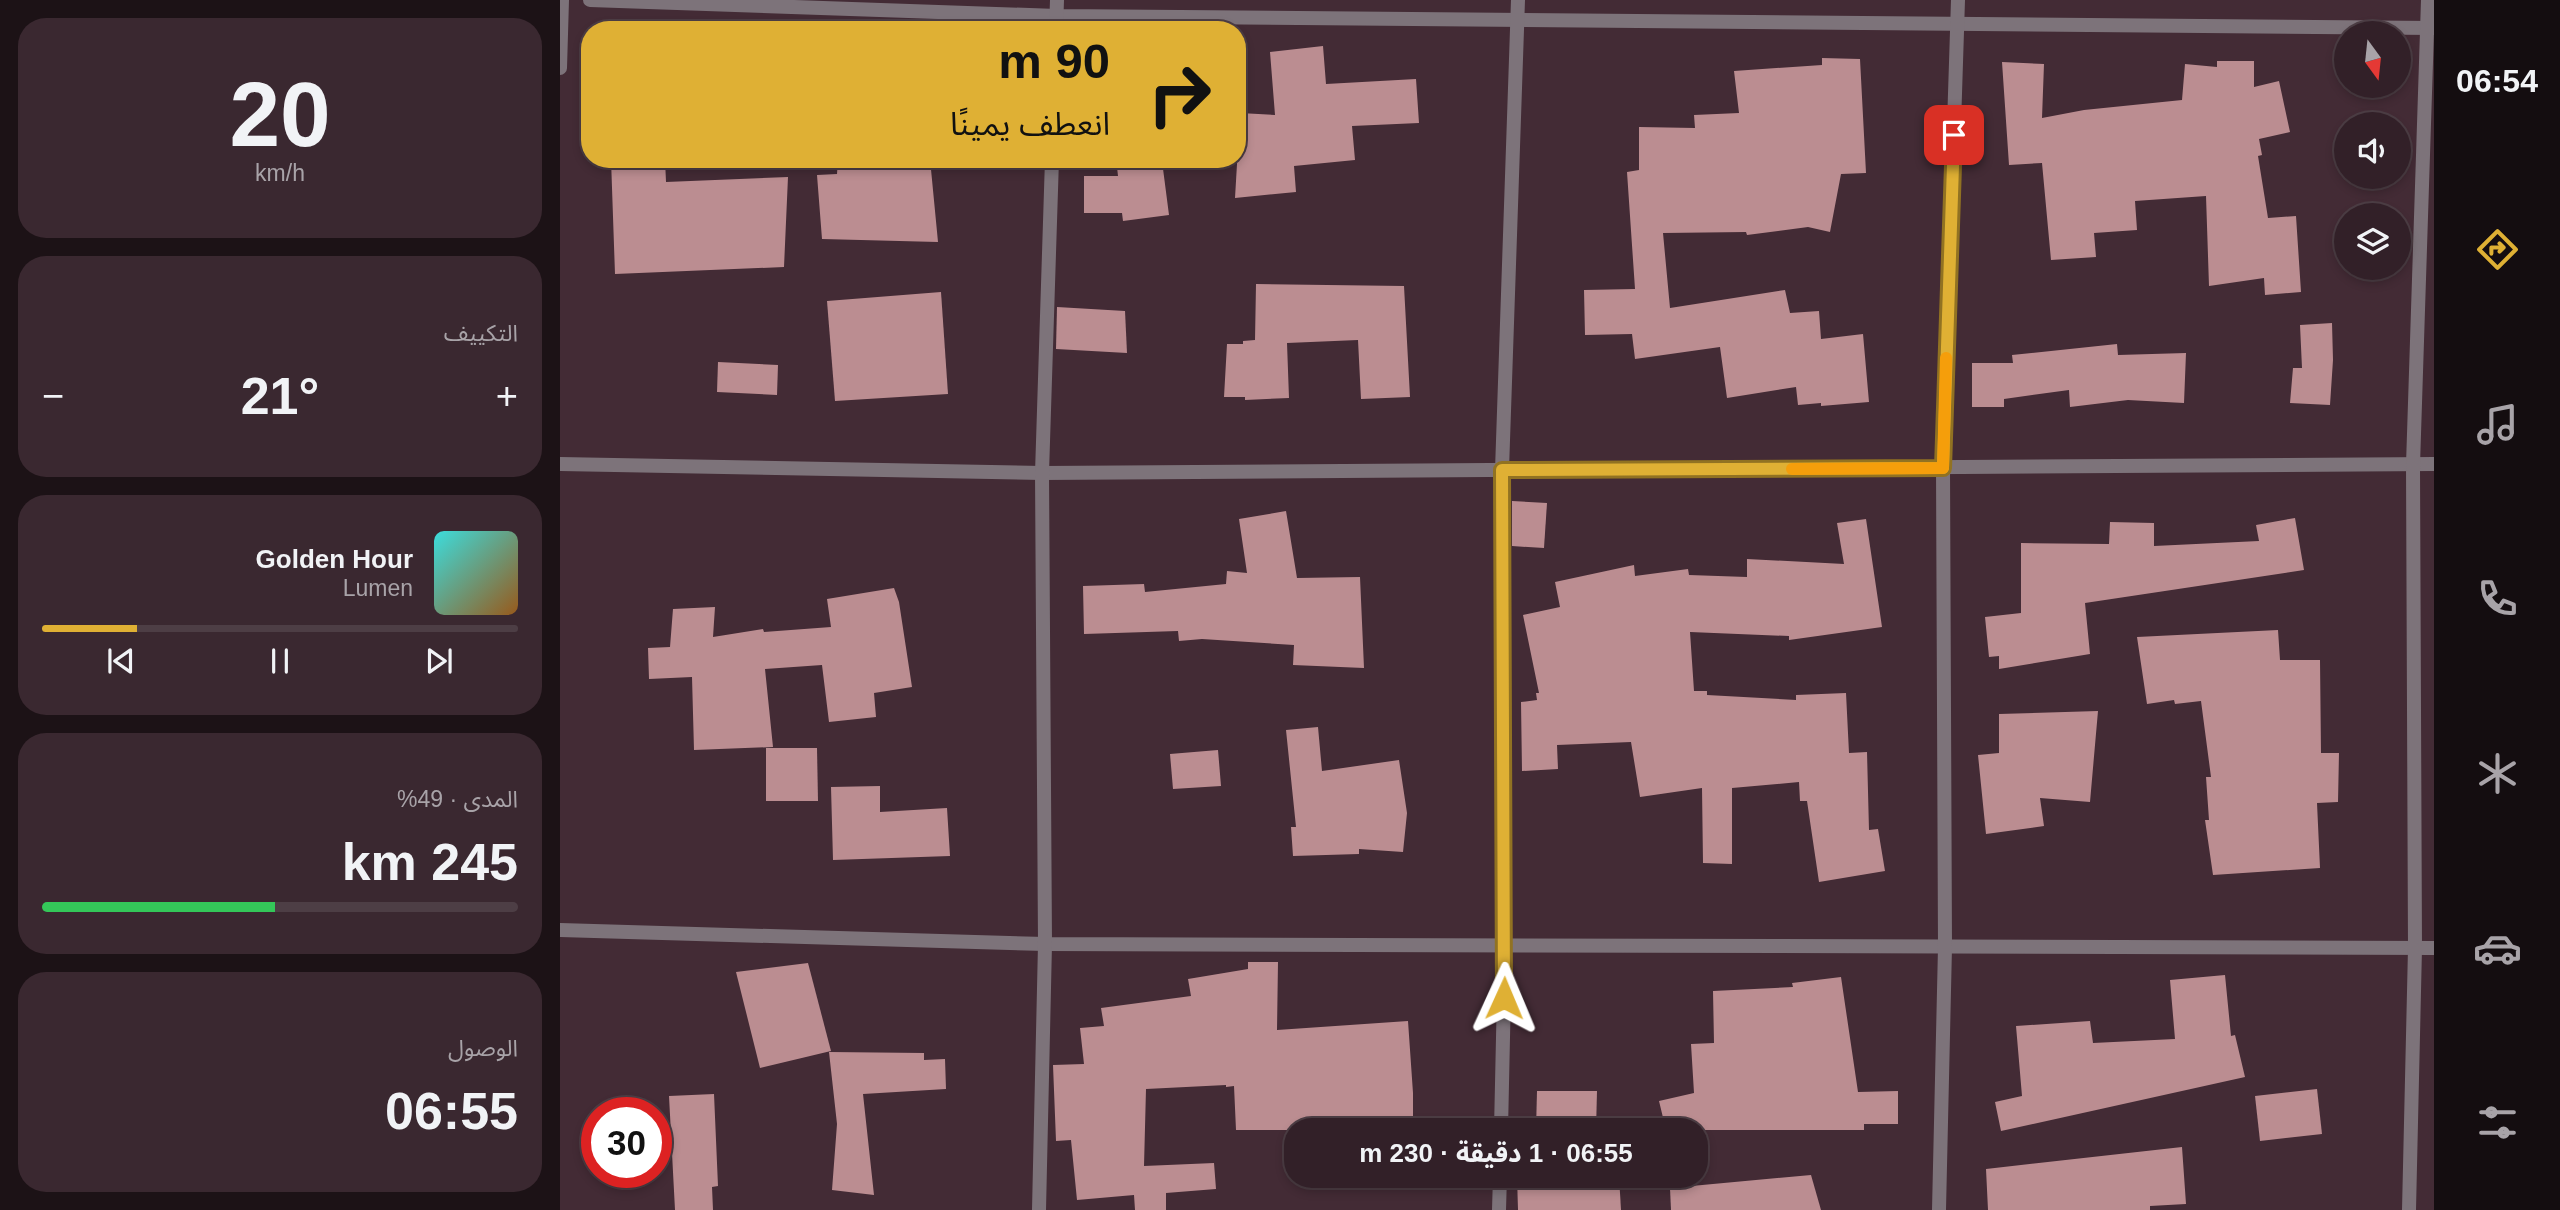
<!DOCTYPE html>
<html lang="ar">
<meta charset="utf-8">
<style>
:root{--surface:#322028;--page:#3a2830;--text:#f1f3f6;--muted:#a8a3a8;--line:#4d3e45;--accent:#dfb034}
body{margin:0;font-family:Helvetica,"Noto Sans Arabic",sans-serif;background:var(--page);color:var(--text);direction:rtl;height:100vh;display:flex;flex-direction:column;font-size:26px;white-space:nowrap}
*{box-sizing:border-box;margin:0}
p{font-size:23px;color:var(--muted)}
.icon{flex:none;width:38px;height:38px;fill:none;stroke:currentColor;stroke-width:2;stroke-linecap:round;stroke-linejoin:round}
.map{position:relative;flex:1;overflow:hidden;direction:ltr}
.sheet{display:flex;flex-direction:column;gap:18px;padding:18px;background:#1c1216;width:560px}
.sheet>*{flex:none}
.hud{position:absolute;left:21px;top:21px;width:665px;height:147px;border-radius:28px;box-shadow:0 4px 10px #0003,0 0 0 2px var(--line);direction:rtl;background:#dfb034;color:#111;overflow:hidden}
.needle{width:46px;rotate:165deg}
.fabs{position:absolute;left:1774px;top:21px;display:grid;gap:14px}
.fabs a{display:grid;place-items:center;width:77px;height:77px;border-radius:50%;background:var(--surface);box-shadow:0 4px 10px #0003,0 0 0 2px var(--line);font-size:35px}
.speed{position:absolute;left:21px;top:1097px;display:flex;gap:14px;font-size:35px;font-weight:700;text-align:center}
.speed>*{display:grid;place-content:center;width:91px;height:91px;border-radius:50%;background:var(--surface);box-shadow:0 4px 10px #0003,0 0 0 2px var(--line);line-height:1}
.speed .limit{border:10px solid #d22;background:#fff;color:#111}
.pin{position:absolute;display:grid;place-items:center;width:60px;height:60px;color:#fff;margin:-30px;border-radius:14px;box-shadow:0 4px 10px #0006}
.me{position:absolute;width:77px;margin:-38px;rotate:1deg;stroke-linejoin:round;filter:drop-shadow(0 0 5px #0008)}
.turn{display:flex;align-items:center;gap:24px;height:147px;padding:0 21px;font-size:32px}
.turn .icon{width:91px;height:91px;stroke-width:2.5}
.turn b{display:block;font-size:49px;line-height:60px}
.big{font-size:52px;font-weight:700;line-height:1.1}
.sheet .card{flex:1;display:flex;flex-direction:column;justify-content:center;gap:10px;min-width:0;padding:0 24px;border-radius:28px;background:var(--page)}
.sheet .dial{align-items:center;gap:0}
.dial b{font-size:91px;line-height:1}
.song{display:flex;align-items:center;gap:21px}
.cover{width:84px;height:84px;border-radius:10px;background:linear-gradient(135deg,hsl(180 70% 55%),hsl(30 70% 35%))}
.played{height:7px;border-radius:4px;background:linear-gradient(90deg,var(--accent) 20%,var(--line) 20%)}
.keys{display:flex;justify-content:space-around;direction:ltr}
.heat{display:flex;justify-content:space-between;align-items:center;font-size:38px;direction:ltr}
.charge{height:10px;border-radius:5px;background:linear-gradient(90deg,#34c759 49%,var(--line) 0)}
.trip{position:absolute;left:724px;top:1118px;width:424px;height:70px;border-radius:28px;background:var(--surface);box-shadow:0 4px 10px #0003,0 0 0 2px var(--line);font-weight:700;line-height:70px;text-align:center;direction:rtl}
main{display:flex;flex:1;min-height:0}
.menu{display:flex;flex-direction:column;width:126px;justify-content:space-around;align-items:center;background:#140d10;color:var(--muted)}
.menu .icon{width:49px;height:49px}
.menu .on{color:var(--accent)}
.menu b{font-size:32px;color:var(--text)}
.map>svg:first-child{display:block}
</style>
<main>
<nav class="menu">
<b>06:54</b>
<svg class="icon on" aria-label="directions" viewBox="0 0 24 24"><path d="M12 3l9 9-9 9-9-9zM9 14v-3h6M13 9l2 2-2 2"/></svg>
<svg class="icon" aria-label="music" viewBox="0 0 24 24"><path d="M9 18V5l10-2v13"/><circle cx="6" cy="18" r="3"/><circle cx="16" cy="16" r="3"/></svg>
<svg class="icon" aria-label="phone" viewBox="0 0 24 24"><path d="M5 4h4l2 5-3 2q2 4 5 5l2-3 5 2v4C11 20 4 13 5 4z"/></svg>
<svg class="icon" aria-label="climate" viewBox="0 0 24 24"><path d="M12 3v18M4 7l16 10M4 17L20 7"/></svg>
<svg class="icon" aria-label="car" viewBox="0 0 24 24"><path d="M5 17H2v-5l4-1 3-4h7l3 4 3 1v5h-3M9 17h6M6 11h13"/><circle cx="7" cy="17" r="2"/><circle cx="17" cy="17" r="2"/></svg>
<svg class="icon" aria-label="filters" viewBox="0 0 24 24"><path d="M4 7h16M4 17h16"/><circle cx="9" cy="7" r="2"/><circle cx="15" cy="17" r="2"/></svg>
</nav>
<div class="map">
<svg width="1874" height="1210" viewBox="0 0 1874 1210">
<rect width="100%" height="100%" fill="#432b35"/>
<g fill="#bb8d91">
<polygon points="763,46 766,84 856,79 859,123 792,126 795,160 734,166 736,192 675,198 680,113 715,115 710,52"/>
<polygon points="1262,58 1300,59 1306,173 1281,174 1270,232 1248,227 1187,235 1186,232 1103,233 1110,308 1225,290 1230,313 1259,311 1261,339 1303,334 1309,402 1261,406 1261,403 1238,405 1236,387 1167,398 1160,347 1075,359 1072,334 1025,335 1024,290 1075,289 1067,172 1079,170 1079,127 1135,128 1134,115 1179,113 1174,71 1262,65"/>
<polygon points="1657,61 1694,61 1694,87 1719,81 1730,132 1699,139 1702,155 1698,156 1708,218 1736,216 1741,292 1705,295 1704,278 1649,286 1646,196 1575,201 1577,230 1534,233 1536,257 1491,260 1482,163 1449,165 1442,62 1484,64 1482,118 1524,110 1622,100 1625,64 1657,67"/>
<polygon points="51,159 105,159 106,182 228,177 224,267 55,274"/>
<polygon points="278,159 370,159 378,242 262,239 257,175 277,174"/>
<polygon points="602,161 609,215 563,221 562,213 524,213 524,176 558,176 557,167"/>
<polygon points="696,284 844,286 850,397 801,399 798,340 727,343 729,398 685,400 685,397 664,397 667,344 683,344 683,341 695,340"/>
<polygon points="381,292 388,394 275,401 267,301"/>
<polygon points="497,307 565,311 567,353 496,349"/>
<polygon points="1772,323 1773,360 1770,405 1730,403 1733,368 1742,368 1740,325"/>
<polygon points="1557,344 1558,355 1626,353 1624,403 1568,400 1510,407 1509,390 1444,399 1444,407 1412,407 1412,363 1453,363 1452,355"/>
<polygon points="158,362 218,365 217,395 157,392"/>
<polygon points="952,501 987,503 984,548 952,546"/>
<polygon points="726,511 737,578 800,577 804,668 733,665 734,645 642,639 619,641 618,631 524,634 523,586 584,584 585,592 666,584 667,571 687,573 679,519"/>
<polygon points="1735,518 1744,570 1525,603 1530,654 1439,669 1439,656 1429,657 1425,617 1461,613 1461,543 1549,544 1550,522 1594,523 1594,546 1699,541 1696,525"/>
<polygon points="1306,519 1322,627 1229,640 1229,636 1130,632 1134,691 1147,691 1147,695 1236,700 1236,695 1286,693 1289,753 1307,752 1309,830 1318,829 1325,871 1259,882 1247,801 1240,801 1239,782 1172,788 1172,864 1143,863 1142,788 1080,797 1071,742 997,745 998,769 962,771 961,702 977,700 976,693 979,693 963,615 1000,607 995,582 1074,565 1075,576 1128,569 1129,575 1187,577 1187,559 1284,564 1277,523"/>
<polygon points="334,588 339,602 352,687 314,693 316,717 269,722 262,665 205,669 213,747 134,750 132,677 89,679 88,648 110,647 113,609 155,607 153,637 203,629 204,632 271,627 267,599"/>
<polygon points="1718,630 1720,660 1760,660 1761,753 1779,753 1778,802 1757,803 1760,868 1653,875 1645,820 1649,820 1646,777 1651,777 1641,701 1615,704 1614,700 1587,704 1577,637"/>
<polygon points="1538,711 1530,802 1480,798 1484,826 1426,834 1418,755 1439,753 1439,714"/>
<polygon points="758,727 762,771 839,760 847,813 843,852 799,849 799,854 733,856 731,827 736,827 726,730"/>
<polygon points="206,748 257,748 258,801 206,801"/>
<polygon points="658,750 661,786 613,789 610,754"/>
<polygon points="320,786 320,812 387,808 390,856 273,860 271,787"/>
<polygon points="688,962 718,962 717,1030 848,1021 853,1093 853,1130 676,1130 674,1086 666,1087 666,1085 586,1089 584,1166 654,1163 656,1189 606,1193 606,1210 575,1210 574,1195 517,1200 511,1140 496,1141 493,1065 524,1064 520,1028 544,1026 541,1008 631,996 628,979 688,969"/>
<polygon points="248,963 271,1051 200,1068 176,972"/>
<polygon points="1665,975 1671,1036 1675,1035 1685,1077 1441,1131 1435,1102 1462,1096 1456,1026 1530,1021 1533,1043 1615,1039 1610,980"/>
<polygon points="1281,977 1298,1092 1338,1091 1338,1124 1304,1124 1304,1130 1106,1130 1099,1101 1134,1093 1131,1044 1154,1043 1153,991 1233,987 1232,983"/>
<polygon points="269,1052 364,1053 364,1060 385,1059 386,1089 303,1094 314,1195 272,1190 277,1124"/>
<polygon points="1757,1089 1762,1134 1700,1141 1695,1096"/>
<polygon points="977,1091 1037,1091 1036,1130 976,1130"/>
<polygon points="154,1094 158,1186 152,1187 153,1210 115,1210 109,1096"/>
<polygon points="1622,1147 1626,1204 1590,1206 1590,1210 1428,1210 1426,1169"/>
<polygon points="1251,1175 1261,1210 1111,1210 1110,1188"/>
<polygon points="957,1176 1059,1176 1061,1210 958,1210"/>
</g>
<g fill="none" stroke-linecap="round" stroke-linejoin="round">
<g stroke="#7d737a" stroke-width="14">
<polyline points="30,0 497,16 1874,28"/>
<polyline points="496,30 497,0"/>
<polyline points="0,68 2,0"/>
<polyline points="0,464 482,473 1874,464"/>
<polyline points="0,930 485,944 1874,948"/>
<polyline points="941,1130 945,945 942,470 958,0"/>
<polyline points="479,1210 485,944 482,473 492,159"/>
<polyline points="939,1210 940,1176"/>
<polyline points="1379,1210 1385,947 1383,468 1398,0"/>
<polyline points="1849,1210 1855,948 1853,465 1868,0"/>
</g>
</g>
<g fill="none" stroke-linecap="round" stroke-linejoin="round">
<defs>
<polyline id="route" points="944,998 942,470 1383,468 1394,135"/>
</defs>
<use href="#route" stroke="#917222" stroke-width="18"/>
<use href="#route" stroke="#dfb034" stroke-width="12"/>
<polyline stroke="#f59e0b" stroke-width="12" points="1232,469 1383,468 1386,358"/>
</g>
</svg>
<div class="fabs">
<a><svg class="needle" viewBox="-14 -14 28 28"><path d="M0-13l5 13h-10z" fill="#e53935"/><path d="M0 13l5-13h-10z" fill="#a8a3a8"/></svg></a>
<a><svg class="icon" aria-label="sound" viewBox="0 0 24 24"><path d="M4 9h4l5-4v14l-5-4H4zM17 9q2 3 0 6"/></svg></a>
<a><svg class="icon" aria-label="layers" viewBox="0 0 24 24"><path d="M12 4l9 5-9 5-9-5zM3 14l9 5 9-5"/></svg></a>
</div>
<div class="speed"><div class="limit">30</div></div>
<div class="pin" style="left:1394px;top:135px;background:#d93025"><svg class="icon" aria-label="arrive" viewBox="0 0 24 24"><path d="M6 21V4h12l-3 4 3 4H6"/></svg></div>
<svg class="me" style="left:944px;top:998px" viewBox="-20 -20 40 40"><path d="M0-17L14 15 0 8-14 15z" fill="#dfb034" stroke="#fff" stroke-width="4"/></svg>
<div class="trip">06:55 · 1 دقيقة · 230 m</div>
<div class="hud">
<div class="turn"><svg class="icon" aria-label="right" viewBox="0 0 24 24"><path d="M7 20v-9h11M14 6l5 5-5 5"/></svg><div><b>90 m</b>انعطف يمينًا</div></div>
</div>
</div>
<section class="sheet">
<div class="card dial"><b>20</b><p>km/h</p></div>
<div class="card"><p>التكييف</p>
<div class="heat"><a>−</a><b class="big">21°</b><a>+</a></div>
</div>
<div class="card">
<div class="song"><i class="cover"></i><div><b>Golden Hour</b><p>Lumen</p></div></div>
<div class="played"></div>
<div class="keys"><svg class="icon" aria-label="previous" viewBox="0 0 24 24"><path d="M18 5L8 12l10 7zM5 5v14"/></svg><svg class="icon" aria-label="pause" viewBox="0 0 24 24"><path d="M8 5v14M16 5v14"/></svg><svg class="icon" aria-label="next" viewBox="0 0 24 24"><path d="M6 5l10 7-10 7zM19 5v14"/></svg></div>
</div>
<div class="card"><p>المدى · 49%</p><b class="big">245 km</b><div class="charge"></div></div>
<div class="card"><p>الوصول</p><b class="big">06:55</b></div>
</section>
</main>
